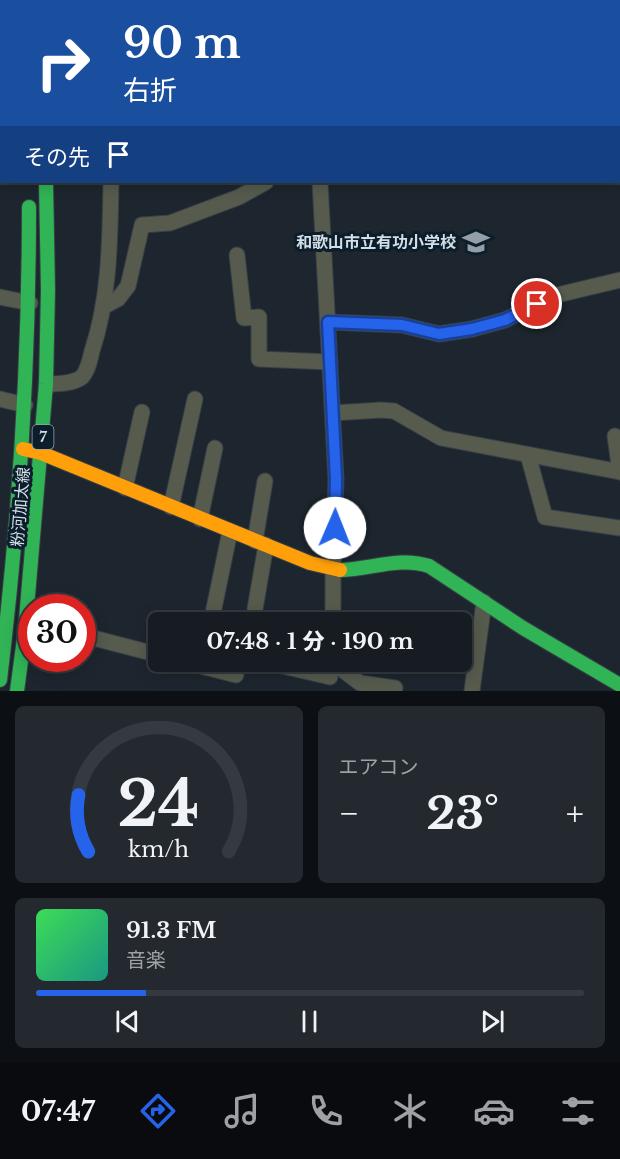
<!DOCTYPE html>
<html lang="ja">
<meta charset="utf-8">
<style>
:root{--surface:#161c22;--page:#23292f;--text:#f1f3f6;--muted:#9ea1a5;--line:#353a40;--accent:#2563eb}
body{margin:0;font-family:"Libre Baskerville","Noto Sans JP",serif;background:var(--page);color:var(--text);height:100vh;display:flex;flex-direction:column;font-size:22px;white-space:nowrap}
*{box-sizing:border-box;margin:0}
p{font-size:20px;color:var(--muted)}
.icon{flex:none;width:33px;height:33px;fill:none;stroke:currentColor;stroke-width:2;stroke-linecap:round;stroke-linejoin:round}
.map{position:relative;height:691px;overflow:hidden}
.drawer{display:flex;flex-direction:column;gap:15px;padding:15px;background:#0c0f13;flex:1}
.drawer>*{flex:none}
.guide{position:absolute;left:0px;top:0px;width:621px;height:183px;box-shadow:0 3px 15px #0003,0 0 0 2px var(--line);background:#1a4fa0;color:#fff;overflow:hidden}
.speed{position:absolute;left:18px;top:594px;display:flex;gap:12px;font-size:30px;font-weight:700;text-align:center}
.speed>*{display:grid;place-content:center;width:78px;height:78px;border-radius:50%;background:var(--surface);box-shadow:0 3px 15px #0003,0 0 0 2px var(--line);line-height:1}
.speed .limit{border:9px solid #d22;background:#fff;color:#111}
.pin{position:absolute;display:grid;place-items:center;width:51px;height:51px;color:#fff;margin:-26px;border:3px solid #fff;border-radius:50%;box-shadow:0 2px 6px #0007}
.me{position:absolute;width:66px;margin:-33px;rotate:1deg;stroke-linejoin:round;filter:drop-shadow(0 0 4px #0008)}
.turn{display:flex;align-items:center;gap:21px;height:126px;padding:0 24px;font-size:27px}
.turn .icon{width:78px;height:78px;stroke-width:2.5}
.turn b{display:block;font-size:42px;line-height:51px}
.then{display:flex;align-items:center;height:57px;padding:0 24px;background:#0003;gap:12px;font-size:22px}
.big{font-size:45px;font-weight:800;line-height:1.1}
.drawer .widget{flex:1;display:flex;flex-direction:column;justify-content:center;gap:9px;min-width:0;padding:0 21px;border-radius:9px;background:var(--page)}
.drawer .dial{align-items:center;gap:0}
.dial svg{height:156px;overflow:visible;fill:none;stroke:var(--line);stroke-width:7;stroke-linecap:round;text-anchor:middle}
.dial text{fill:var(--text);stroke:none}
.song{display:flex;align-items:center;gap:18px}
.cover{width:72px;height:72px;border-radius:9px;background:linear-gradient(135deg,hsl(130 70% 55%),hsl(170 70% 35%))}
.played{height:6px;border-radius:3px;background:linear-gradient(90deg,var(--accent) 20%,var(--line) 20%)}
.keys{display:flex;justify-content:space-around;direction:ltr}
.heat{display:flex;justify-content:space-between;align-items:center;font-size:33px;direction:ltr}
.drawer .tiles{flex:1;display:grid;gap:15px;grid-template-columns:1fr 1fr}
.widget:last-child{grid-column:span 2}
.trip{position:absolute;left:148px;top:612px;width:324px;height:60px;border-radius:9px;background:var(--surface);box-shadow:0 3px 15px #0003,0 0 0 2px var(--line);font-weight:800;line-height:60px;text-align:center}
.menu{display:flex;height:96px;justify-content:space-around;align-items:center;background:#090b0e;color:var(--muted)}
.menu .icon{width:42px;height:42px}
.menu .current{color:var(--accent)}
.menu b{font-size:27px;color:var(--text)}
.map>svg:first-child{display:block}
</style>
<div class="map">
<svg width="620" height="691" viewBox="0 0 620 691">
<rect width="100%" height="100%" fill="#1d262e"/>
<g fill="none" stroke-linecap="round" stroke-linejoin="round">
<defs>
<g id="street">
<polyline points="115,0 115,2"/>
<polyline points="241,2 246,0"/>
<polyline points="310,2 310,0"/>
<polyline points="0,68 2,68"/>
<polyline points="320,182 336,479 333,569 333,622"/>
<polyline points="237,255 244,318 259,317 259,359 330,362"/>
<polyline points="0,297 30,303"/>
<polyline points="103,307 118,299 128,286 142,225 170,223 239,197 266,182"/>
<polyline points="328,322 402,325 439,334 472,329 505,320 553,296 620,280"/>
<path d="M46,384c11,0 27,0 36,-7 6,-7 8,-17 10,-26 18,-54 18,-113 19,-169"/>
<polyline points="0,399 25,405"/>
<polyline points="333,413 381,410 394,411 441,438 620,472"/>
<polyline points="615,436 620,472"/>
<polyline points="528,455 545,517 620,528"/>
<polyline points="125,488 142,412"/>
<polyline points="171,507 195,399"/>
<polyline points="200,519 215,448"/>
<polyline points="255,541 265,481"/>
<polyline points="255,609 266,545"/>
<polyline points="212,618 230,531"/>
<polyline points="82,635 159,655"/>
<polyline points="185,662 236,675"/>
<polyline points="332,662 360,683 395,688"/>
<polyline points="274,664 330,677"/>
<polyline points="472,691 484,602"/>
</g>
<g id="fast">
<polyline points="16,0 17,2"/>
<polyline points="35,0 36,2"/>
<path d="M340,570c30,0 58,-14 89,-4l94,62 97,57"/>
<path d="M0,680c19,-157 29,-315 29,-473"/>
<polyline points="17,691 25,631 46,384 48,290 46,182"/>
</g>
<polyline id="slow" points="23,449 41,453 310,563 340,570"/>
</defs>
<use href="#street" stroke="#384046" stroke-width="17"/>
<use href="#fast" stroke="#384046" stroke-width="16"/>
<use href="#slow" stroke="#384046" stroke-width="16"/>
<use href="#street" stroke="#565b4e" stroke-width="15"/>
<use href="#fast" stroke="#30b455" stroke-width="14"/>
<use href="#slow" stroke="#ff9f0a" stroke-width="14"/>
</g>
<g fill="none" stroke-linecap="round" stroke-linejoin="round">
<defs>
<polyline id="route" points="335,528 336,479 328,322 402,325 439,334 472,329 505,320 537,304"/>
</defs>
<use href="#route" stroke="#184099" stroke-width="15"/>
<use href="#route" stroke="#2563eb" stroke-width="10"/>
</g>
<defs>
<symbol id="school-bare" viewBox="-9 -9 18 18"><path d="M0-5L7-2L0 1L-7-2ZM-4 1L0 2.5L4 1V4Q0 6-4 4Z" fill="#939ea6" stroke="#0c1e2b" stroke-width="2.5" paint-order="stroke"/></symbol>
</defs>
<g fill-rule="evenodd">
<use href="#school-bare" x="457" y="223" width="38" height="38"/>
</g>
<g text-anchor="middle" stroke-width="6" stroke-linejoin="round" paint-order="stroke">
<rect fill="#0c1e2b" stroke="#97a4af" stroke-width="1.5" x="32.5" y="425" width="21" height="24" rx="4.5"/>
<g font-size="15" font-weight="bold" fill="#d3dee7">
<text x="43" y="442">7</text>
</g>
<g font-size="16" font-weight="bold" fill="#d3dee7" stroke="#0c1e2b" text-anchor="end">
<text x="456" y="248">和歌山市立有功小学校</text>
</g>
<g font-size="16" fill="#d3dee7" stroke="#0c1e2b">
<text transform="translate(20 507) rotate(-85)" y="6">粉河加太線</text>
</g>
</g>
</svg>
<div class="speed"><div class="limit">30</div></div>
<div class="pin" style="left:537px;top:304px;background:#d93025"><svg class="icon" aria-label="arrive" viewBox="0 0 24 24"><path d="M6 21V4h12l-3 4 3 4H6"/></svg></div>
<svg class="me" style="left:335px;top:528px" viewBox="-20 -20 40 40"><circle r="19" fill="#fff"/><path d="M0-13L10 11 0 6-10 11z" fill="#2563eb"/></svg>
<div class="trip">07:48 · 1 分 · 190 m</div>
<div class="guide">
<div class="turn"><svg class="icon" aria-label="right" viewBox="0 0 24 24"><path d="M7 20v-9h11M14 6l5 5-5 5"/></svg><div><b>90 m</b>右折</div></div>
<div class="then">その先<svg class="icon" aria-label="arrive" viewBox="0 0 24 24"><path d="M6 21V4h12l-3 4 3 4H6"/></svg></div>
</div>
</div>
<section class="drawer">
<div class="tiles">
<div class="widget dial"><svg viewBox="0 0 100 80">
<path d="M14 69A42 42 0 1 1 86 69"/>
<path d="M14 69A42 42 0 0 1 9 40" stroke="#2563eb"/>
<text x="50" y="56" font-size="32" font-weight="700">24</text>
<text x="50" y="72" font-size="11">km/h</text>
</svg></div>
<div class="widget"><p>エアコン</p>
<div class="heat"><a>−</a><b class="big">23°</b><a>+</a></div>
</div>
<div class="widget">
<div class="song"><i class="cover"></i><div><b>91.3 FM</b><p>音楽</p></div></div>
<div class="played"></div>
<div class="keys"><svg class="icon" aria-label="previous" viewBox="0 0 24 24"><path d="M18 5L8 12l10 7zM5 5v14"/></svg><svg class="icon" aria-label="pause" viewBox="0 0 24 24"><path d="M8 5v14M16 5v14"/></svg><svg class="icon" aria-label="next" viewBox="0 0 24 24"><path d="M6 5l10 7-10 7zM19 5v14"/></svg></div>
</div>
</div>
</section>
<nav class="menu">
<b>07:47</b>
<svg class="icon current" aria-label="directions" viewBox="0 0 24 24"><path d="M12 3l9 9-9 9-9-9zM9 14v-3h6M13 9l2 2-2 2"/></svg>
<svg class="icon" aria-label="music" viewBox="0 0 24 24"><path d="M9 18V5l10-2v13"/><circle cx="6" cy="18" r="3"/><circle cx="16" cy="16" r="3"/></svg>
<svg class="icon" aria-label="phone" viewBox="0 0 24 24"><path d="M5 4h4l2 5-3 2q2 4 5 5l2-3 5 2v4C11 20 4 13 5 4z"/></svg>
<svg class="icon" aria-label="climate" viewBox="0 0 24 24"><path d="M12 3v18M4 7l16 10M4 17L20 7"/></svg>
<svg class="icon" aria-label="car" viewBox="0 0 24 24"><path d="M5 17H2v-5l4-1 3-4h7l3 4 3 1v5h-3M9 17h6M6 11h13"/><circle cx="7" cy="17" r="2"/><circle cx="17" cy="17" r="2"/></svg>
<svg class="icon" aria-label="filters" viewBox="0 0 24 24"><path d="M4 7h16M4 17h16"/><circle cx="9" cy="7" r="2"/><circle cx="15" cy="17" r="2"/></svg>
</nav>
